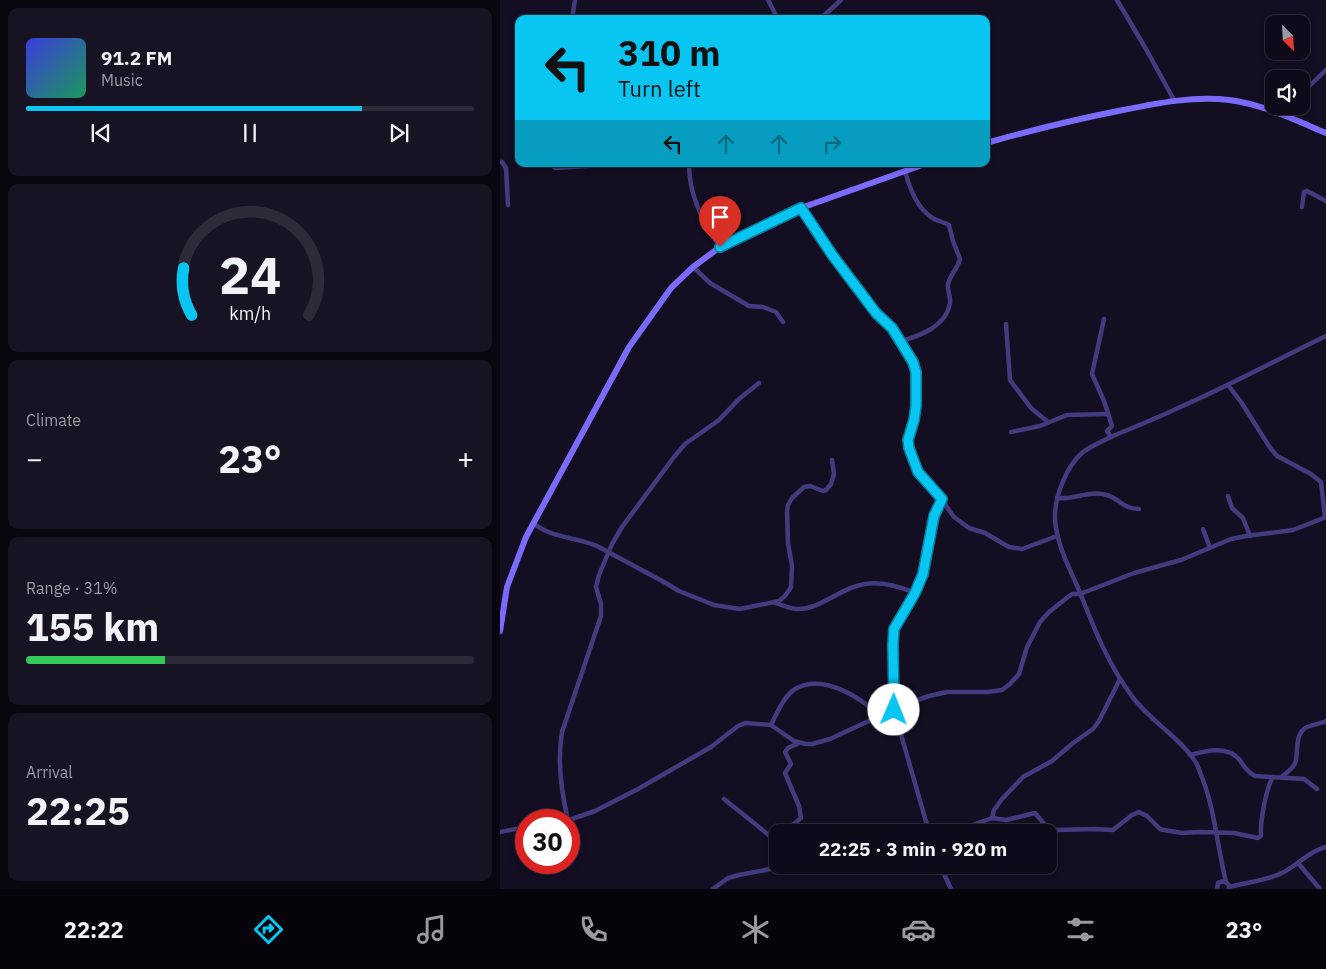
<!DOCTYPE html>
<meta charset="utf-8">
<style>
:root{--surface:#0e0a1a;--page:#171323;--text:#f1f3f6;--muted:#9b9aa2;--line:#2e2b39;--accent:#08c5f2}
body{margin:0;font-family:"IBM Plex Sans",sans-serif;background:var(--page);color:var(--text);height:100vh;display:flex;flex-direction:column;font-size:19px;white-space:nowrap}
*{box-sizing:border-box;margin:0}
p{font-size:16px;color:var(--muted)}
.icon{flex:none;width:28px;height:28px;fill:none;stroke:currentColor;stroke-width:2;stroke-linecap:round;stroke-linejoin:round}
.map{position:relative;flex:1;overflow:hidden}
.side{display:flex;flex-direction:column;gap:8px;padding:8px;background:#08060e;width:500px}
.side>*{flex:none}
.banner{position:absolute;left:15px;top:15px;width:475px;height:152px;border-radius:10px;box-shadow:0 2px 8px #0003,0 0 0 1px var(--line);background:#08c5f2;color:#111;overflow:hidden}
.needle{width:32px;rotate:156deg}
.tools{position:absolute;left:765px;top:15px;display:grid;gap:10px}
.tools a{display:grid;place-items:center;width:45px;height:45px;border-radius:10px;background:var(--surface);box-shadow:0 2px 8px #0003,0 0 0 1px var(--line);font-size:25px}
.speed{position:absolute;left:15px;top:809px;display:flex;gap:10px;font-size:25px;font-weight:700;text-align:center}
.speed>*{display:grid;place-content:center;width:65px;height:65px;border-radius:50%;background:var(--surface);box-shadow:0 2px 8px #0003,0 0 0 1px var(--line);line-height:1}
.speed .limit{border:8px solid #d22;background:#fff;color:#111}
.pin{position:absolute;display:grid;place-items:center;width:42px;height:42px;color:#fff;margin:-51px -21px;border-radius:50% 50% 50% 0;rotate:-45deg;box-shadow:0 0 5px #0007}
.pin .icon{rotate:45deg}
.me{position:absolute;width:55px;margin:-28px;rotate:1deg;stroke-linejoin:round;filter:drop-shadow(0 0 4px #0008)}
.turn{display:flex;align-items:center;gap:18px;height:105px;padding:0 20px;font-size:22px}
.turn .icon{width:65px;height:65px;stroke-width:2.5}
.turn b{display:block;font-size:35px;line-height:42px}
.lanes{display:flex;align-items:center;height:48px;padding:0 20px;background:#0003;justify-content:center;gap:25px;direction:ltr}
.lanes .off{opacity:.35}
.big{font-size:38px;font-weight:700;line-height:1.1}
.side .card{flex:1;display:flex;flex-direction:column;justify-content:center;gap:8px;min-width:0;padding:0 18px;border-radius:10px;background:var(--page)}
.side .dial{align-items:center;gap:0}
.dial svg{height:130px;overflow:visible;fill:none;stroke:var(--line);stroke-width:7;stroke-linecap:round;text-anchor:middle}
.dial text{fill:var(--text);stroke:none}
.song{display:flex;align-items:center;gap:15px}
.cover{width:60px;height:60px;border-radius:8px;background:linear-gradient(135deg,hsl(240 70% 55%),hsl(150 70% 35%))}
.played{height:5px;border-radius:2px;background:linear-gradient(90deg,var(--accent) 75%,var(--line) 75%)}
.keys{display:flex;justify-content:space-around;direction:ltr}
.heat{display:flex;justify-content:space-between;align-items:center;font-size:28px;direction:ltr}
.charge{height:8px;border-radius:4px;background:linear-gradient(90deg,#34c759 31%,var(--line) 0)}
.trip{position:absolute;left:269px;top:824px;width:288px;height:50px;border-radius:10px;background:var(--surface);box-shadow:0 2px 8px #0003,0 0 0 1px var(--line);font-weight:700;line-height:50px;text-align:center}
.dock{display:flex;height:80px;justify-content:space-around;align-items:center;background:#06040a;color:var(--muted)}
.dock .icon{width:35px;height:35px}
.dock .selected{color:var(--accent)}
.dock b{font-size:22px;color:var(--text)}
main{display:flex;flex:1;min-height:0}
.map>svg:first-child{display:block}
</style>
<main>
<section class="side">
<div class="card">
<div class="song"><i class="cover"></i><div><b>91.2 FM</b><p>Music</p></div></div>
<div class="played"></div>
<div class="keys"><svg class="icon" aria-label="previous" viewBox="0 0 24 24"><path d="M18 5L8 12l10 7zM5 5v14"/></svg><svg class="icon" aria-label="pause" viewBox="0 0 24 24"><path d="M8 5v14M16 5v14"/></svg><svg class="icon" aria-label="next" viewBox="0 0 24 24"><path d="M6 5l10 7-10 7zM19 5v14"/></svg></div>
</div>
<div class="card dial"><svg viewBox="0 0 100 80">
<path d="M14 69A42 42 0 1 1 86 69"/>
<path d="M14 69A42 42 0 0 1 9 40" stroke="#08c5f2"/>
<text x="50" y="56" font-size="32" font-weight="700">24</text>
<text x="50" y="72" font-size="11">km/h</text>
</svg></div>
<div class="card"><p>Climate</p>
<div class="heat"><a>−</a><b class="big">23°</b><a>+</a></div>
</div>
<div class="card"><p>Range · 31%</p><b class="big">155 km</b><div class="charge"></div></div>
<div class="card"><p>Arrival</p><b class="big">22:25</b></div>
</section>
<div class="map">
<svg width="826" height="889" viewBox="0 0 826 889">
<rect width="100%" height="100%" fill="#130e22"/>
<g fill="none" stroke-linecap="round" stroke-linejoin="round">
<g stroke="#443b7f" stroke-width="4.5">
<polyline points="268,0 278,19"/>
<polyline points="617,0 646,49 674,100"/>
<polyline points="72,19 75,0"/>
<polyline points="320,19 341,0"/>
<polyline points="801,94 826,70"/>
<polyline points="787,116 793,106"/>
<polyline points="0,162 2,162 6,168 8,205"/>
<polyline points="51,164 55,168 116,164"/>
<path d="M189,164c0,31 13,58 31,83"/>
<polyline points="802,207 804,192 807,191 826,201"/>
<polyline points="301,208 333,255 376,313 392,327 413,362 416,372 416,406 414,420 408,440 409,448 418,472 424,480 441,499 454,517 469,528 485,533 509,547 522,549 557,536"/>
<polyline points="193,267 210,283 249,306 263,307 276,312 283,322"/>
<polyline points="604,319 592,374 604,401 612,426 607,431 611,437"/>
<polyline points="506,324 510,380 531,408 548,422"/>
<path d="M399,342c20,-6 47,-15 51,-39 1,-6 -3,-13 -2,-19 2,-9 10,-16 12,-25l-7,-18 -4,-16c-4,-3 -10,-3 -15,-6 -17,-10 -24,-30 -29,-48"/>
<polyline points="728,385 741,402 771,449 777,456 811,474 821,482 825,517"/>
<polyline points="511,432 540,426 567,415 608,414"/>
<polyline points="728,496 732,508 743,518 750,536"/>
<path d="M557,498c16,2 33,-8 50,-3 13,4 16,14 32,14"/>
<path d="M33,523c18,15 43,14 64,23l67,36 15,9 35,14 26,4 39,-8 6,-5 6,-9 1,-21 -4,-23 -1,-32 1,-6 4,-7 12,-11 6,-1 13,5 3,-1 5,-6 3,-10 -2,-14"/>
<polyline points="703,529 710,548"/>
<path d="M273,602c8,3 15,6 23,7 25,1 45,-22 69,-25 16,-3 36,3 50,9"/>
<path d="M271,725c6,-12 13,-29 24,-36 28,-16 65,8 85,27"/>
<path d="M690,755c15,-4 36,-10 49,4 5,7 8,13 16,17l49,3 13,10"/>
<path d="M781,777c6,-4 14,-10 15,-17 2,-11 -1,-27 11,-33 2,-1 15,-4 19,-6"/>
<polyline points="224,799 270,836 275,856 275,868"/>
<polyline points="492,818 494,810 502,799 523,777 552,761 573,743 593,729 599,721 620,679"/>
<path d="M68,820c-7,-29 -11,-58 -6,-88l39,-116v-12l-5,-17 3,-12 13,-31 10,-17 52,-70 11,-13 34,-24 20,-21 20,-16"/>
<polyline points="69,820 95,811 138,789 211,747 238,726 245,723 271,725 294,741 306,744 312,744 330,739 403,705 429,696 447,692 488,692 502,690 510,684 519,674 527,647 540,622 549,612 568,597 572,594 580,594 634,573 681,560 731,539 746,536 793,530 826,517"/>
<polyline points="0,832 26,827"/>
<polyline points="429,832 394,710 393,643 394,629 415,593 423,574 434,516 441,499"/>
<path d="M443,832l24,-5 25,-9 14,2 29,-7 10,12 9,5 41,-1 18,1 19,-15 7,-3 8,4 13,13 4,1 18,3 18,-1 34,1 24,5 3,-2c-1,-14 5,-48 12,-59"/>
<polyline points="270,836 272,833 294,824 301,818 299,806 285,773 291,764 285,752 288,748 299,743"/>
<polyline points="798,863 820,889"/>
<polyline points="440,865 451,889"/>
<path d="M726,882c-9,-36 -11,-73 -25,-107 -2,-5 -3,-10 -6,-14 -16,-24 -43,-39 -61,-62 -24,-31 -39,-68 -53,-104 -10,-24 -24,-49 -26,-75 -1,-22 11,-54 28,-68 10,-7 20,-11 30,-16 21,-9 42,-17 63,-27 51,-22 100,-49 150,-73"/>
<path d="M729,887c18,-5 37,-6 53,-14 16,-8 27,-22 44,-26"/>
<polyline points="213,889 228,878 239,875 292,865"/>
<polyline points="717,889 718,883 724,881 729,885 729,889"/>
</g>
<g stroke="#7b6bfa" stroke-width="6">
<path d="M486,143c46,-13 91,-24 137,-33 35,-7 70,-14 106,-10 33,4 66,20 97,33"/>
<polyline points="0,631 7,587 26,537 129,347 171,288 193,267 220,247 236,238 301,208 425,164"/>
</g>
</g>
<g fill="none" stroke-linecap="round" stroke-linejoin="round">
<defs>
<polyline id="route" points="220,247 301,208 333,256 376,313 392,328 413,362 416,372 416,406 414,420 408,440 409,448 418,472 442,499 434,516 423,574 415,593 394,629 393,644 394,710"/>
</defs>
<use href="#route" stroke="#05809d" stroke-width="12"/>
<use href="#route" stroke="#08c5f2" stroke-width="9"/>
</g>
</svg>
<div class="tools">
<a><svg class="needle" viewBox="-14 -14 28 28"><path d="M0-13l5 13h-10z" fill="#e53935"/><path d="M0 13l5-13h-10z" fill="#9b9aa2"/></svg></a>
<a><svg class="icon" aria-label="sound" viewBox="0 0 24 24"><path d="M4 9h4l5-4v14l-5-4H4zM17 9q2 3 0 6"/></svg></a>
</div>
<div class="speed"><div class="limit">30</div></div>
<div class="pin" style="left:220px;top:247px;background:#d93025"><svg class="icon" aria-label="arrive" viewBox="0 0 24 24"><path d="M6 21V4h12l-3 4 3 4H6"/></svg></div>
<svg class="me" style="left:394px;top:710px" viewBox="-20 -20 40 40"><circle r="19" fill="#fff"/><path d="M0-13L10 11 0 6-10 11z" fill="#08c5f2"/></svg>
<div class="trip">22:25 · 3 min · 920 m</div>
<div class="banner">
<div class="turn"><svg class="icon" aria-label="left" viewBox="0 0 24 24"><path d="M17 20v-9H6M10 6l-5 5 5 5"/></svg><div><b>310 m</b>Turn left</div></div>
<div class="lanes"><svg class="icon" aria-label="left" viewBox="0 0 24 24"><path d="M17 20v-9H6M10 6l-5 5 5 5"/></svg><svg class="icon off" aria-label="ahead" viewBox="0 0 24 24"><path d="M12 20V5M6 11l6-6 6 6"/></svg><svg class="icon off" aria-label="ahead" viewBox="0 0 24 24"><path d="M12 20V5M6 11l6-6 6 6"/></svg><svg class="icon off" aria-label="right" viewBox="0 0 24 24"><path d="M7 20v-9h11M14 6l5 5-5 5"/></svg></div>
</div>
</div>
</main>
<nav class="dock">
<b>22:22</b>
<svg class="icon selected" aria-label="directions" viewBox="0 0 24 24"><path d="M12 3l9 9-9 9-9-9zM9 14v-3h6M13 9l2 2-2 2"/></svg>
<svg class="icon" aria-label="music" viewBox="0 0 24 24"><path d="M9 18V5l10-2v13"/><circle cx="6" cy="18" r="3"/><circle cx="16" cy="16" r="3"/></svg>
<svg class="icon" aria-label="phone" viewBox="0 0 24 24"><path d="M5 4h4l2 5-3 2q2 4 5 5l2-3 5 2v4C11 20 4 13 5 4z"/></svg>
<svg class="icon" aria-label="climate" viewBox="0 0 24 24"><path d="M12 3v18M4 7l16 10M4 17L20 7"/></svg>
<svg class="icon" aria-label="car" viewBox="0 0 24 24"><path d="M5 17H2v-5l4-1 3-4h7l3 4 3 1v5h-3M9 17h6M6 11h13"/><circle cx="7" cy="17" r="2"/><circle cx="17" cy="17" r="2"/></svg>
<svg class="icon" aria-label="filters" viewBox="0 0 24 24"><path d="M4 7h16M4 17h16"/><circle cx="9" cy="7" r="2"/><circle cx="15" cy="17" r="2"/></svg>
<b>23°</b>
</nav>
